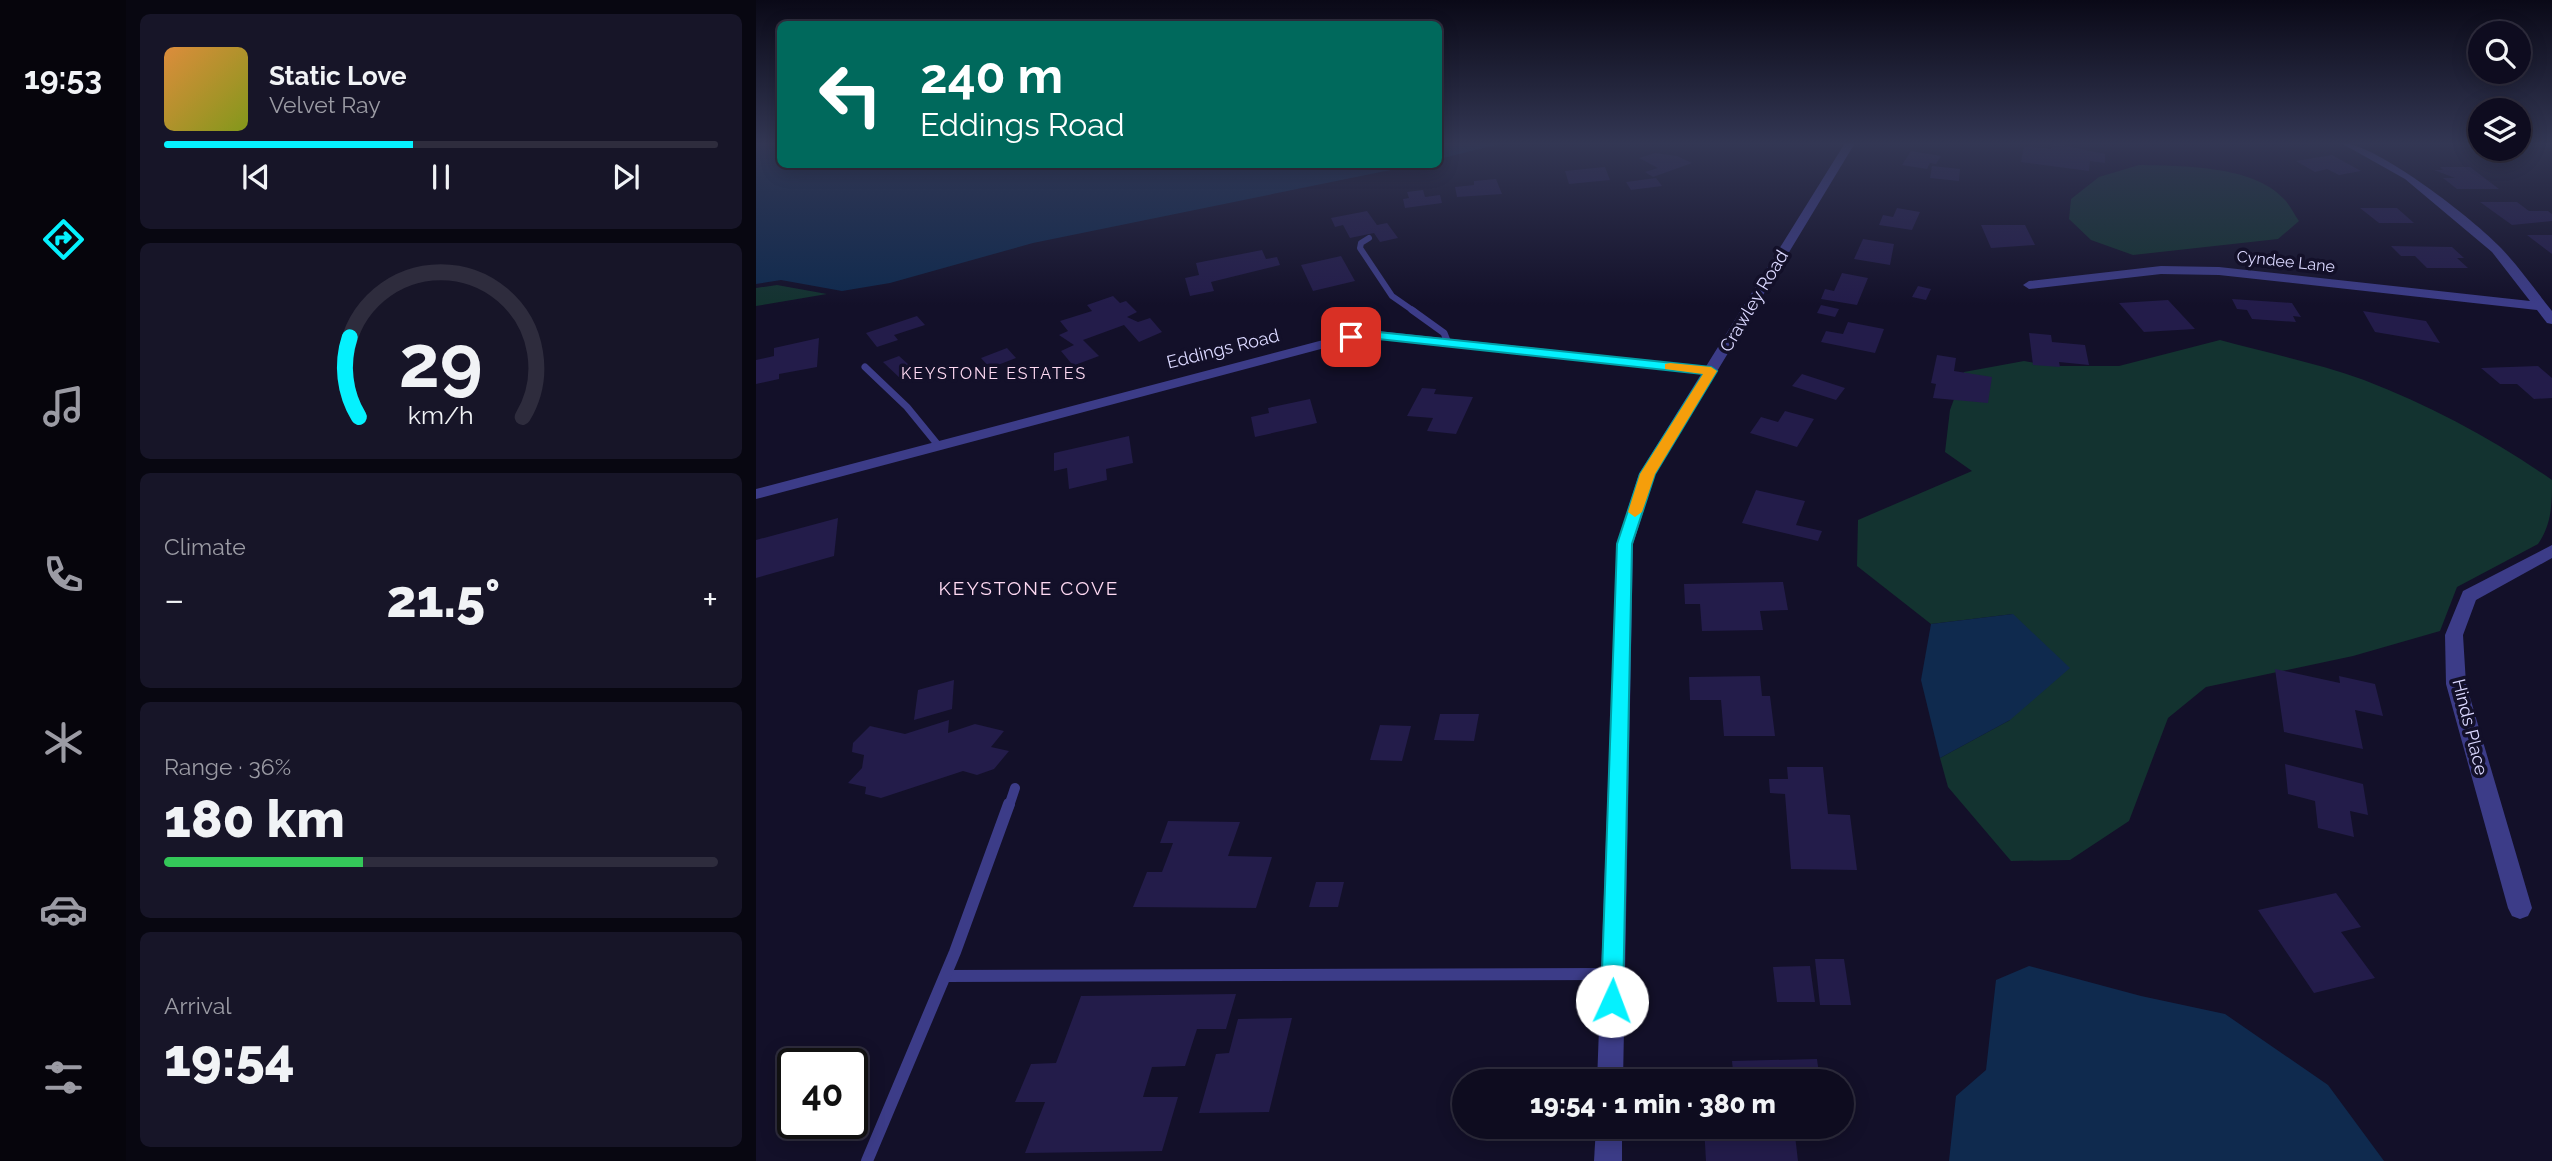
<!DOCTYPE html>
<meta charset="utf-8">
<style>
:root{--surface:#0e0c1f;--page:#171528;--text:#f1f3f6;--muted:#9b9ba4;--line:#2e2c3d;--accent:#05f1fe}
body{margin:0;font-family:Raleway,sans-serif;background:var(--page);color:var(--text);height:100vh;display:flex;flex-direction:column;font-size:26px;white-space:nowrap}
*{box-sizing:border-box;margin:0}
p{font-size:23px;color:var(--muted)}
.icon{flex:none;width:38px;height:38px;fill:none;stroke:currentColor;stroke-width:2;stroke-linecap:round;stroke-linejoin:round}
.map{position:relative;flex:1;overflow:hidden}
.drawer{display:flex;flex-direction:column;gap:14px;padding:14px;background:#080711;width:630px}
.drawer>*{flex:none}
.guide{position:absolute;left:21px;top:21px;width:665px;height:147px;border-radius:10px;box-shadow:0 4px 18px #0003,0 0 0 2px var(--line);background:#00695c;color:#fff;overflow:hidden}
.fabs{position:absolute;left:1712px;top:21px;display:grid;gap:14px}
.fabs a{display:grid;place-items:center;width:63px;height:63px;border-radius:50%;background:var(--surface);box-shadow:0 4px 18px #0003,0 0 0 2px var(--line);font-size:35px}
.speed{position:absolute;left:21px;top:1048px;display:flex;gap:14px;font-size:35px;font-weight:700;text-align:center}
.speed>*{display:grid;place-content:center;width:91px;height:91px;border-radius:50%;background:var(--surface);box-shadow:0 4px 18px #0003,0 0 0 2px var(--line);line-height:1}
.speed .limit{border:4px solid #111;border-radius:10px;background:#fff;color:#111}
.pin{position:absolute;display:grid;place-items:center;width:60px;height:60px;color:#fff;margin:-30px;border-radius:14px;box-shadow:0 4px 10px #0006}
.me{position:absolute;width:77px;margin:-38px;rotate:2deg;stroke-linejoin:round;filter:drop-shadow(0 0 5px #0008)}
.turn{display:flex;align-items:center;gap:24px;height:147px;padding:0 28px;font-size:32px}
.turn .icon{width:91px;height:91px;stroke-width:2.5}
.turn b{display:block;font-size:49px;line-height:60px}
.big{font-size:52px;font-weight:800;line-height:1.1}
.drawer .tile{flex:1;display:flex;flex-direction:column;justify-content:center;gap:10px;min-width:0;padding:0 24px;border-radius:10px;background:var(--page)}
.drawer .dial{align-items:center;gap:0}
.dial svg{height:182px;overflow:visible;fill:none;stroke:var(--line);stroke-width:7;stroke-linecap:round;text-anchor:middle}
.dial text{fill:var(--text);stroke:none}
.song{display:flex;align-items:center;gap:21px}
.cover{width:84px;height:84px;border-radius:10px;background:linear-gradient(135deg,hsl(30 70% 55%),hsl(70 70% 35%))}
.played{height:7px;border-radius:4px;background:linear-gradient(90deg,var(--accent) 45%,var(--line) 45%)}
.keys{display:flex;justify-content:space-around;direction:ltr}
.heat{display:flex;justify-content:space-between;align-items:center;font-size:38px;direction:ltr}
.charge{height:10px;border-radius:5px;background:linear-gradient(90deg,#34c759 36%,var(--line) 0)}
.trip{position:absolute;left:696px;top:1069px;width:402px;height:70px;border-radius:35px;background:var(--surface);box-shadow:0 4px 18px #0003,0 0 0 2px var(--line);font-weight:800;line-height:70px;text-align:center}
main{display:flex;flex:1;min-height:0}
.dock{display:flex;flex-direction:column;width:126px;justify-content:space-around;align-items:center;background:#06050c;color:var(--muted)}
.dock .icon{width:49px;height:49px}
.dock .on{color:var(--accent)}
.dock b{font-size:32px;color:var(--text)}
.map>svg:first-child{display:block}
</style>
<main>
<nav class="dock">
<b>19:53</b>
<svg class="icon on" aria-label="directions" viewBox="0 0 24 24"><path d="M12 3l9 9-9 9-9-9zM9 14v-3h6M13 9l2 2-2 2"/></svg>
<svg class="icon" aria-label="music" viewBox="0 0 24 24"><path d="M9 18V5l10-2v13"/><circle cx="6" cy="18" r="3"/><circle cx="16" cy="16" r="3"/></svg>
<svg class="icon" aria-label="phone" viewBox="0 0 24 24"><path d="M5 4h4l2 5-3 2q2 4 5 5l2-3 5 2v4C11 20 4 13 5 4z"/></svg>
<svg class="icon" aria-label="climate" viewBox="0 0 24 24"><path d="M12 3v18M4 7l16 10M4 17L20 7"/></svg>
<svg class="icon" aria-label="car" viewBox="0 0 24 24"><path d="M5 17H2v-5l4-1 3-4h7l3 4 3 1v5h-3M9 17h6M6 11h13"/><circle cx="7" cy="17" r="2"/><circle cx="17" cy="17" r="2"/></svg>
<svg class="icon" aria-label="filters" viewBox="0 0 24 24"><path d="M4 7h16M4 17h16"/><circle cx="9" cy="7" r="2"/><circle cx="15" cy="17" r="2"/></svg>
</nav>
<section class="drawer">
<div class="tile">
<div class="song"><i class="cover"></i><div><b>Static Love</b><p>Velvet Ray</p></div></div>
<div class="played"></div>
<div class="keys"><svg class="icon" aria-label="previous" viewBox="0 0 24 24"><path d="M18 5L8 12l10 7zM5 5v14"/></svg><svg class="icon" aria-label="pause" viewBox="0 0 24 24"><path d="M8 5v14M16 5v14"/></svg><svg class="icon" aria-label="next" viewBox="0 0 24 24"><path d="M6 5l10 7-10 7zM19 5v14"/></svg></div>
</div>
<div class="tile dial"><svg viewBox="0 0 100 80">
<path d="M14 69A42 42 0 1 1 86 69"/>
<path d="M14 69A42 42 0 0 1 10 34" stroke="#05f1fe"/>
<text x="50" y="56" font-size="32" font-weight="700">29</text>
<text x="50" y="72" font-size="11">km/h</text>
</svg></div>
<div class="tile"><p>Climate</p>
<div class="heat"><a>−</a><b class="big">21.5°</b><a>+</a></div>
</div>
<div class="tile"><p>Range · 36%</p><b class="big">180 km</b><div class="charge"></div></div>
<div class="tile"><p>Arrival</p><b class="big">19:54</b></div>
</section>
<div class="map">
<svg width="1796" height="1161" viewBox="0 0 1796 1161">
<rect width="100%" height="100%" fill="#131029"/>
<g fill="#133330">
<path d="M1383,165c42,1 114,0 145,34 6,6 10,15 15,22l-21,18 -145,16 -42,-15 -22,-21 2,-20 28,-22z"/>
<polygon points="21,285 71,294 0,306 0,288"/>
<path d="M1464,340c47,13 98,23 144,40 67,26 129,59 188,100 0,23 0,44 -14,64l-81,43 -17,44 -87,25 -147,31 -38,31 -39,103 -59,39 -59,1 -63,-74 -8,-29 70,-38 3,-106 -82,10 -74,-58 1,-46 114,-49 -27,-19 5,-42 14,-38 60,-11 30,5h65z"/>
</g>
<g fill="#0f2a4e">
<polygon points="0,143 24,143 24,164 659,165 277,243 134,283 86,291 25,280 0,284"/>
<polygon points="682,143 747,143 683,159"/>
<polygon points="1257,614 1314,668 1254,720 1184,758 1165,680 1175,624"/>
<polygon points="1273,966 1385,996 1469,1014 1572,1085 1628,1161 1193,1161 1200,1096 1230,1070 1240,980"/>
</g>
<g fill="#231c4a">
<polygon points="1296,143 1349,154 1349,163 1334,161 1333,171 1265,162 1268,146 1295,149"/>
<polygon points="1155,151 1185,156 1180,164 1174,163 1171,169 1146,165"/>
<polygon points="899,153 921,156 936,163 897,177 889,172 902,168 883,158"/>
<polygon points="1576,155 1605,171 1583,175 1571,169 1559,172 1540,161"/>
<polygon points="1176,166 1204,169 1203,181 1174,178"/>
<polygon points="849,167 854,180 813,184 809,171"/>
<polygon points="1684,167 1714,167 1743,189 1701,189 1687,178 1699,178 1678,170 1687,170"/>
<polygon points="900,178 906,186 875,190 870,182"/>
<polygon points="740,179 746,194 701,197 699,187 718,185 718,181"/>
<polygon points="667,190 669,197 684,195 686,203 649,208 647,199 653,198 651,192"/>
<polygon points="1724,202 1761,202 1773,211 1792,211 1796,214 1796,221 1756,225"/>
<polygon points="1141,208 1164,212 1156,230 1123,225 1127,215 1137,217"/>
<polygon points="1604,208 1641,208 1658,223 1623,223"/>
<polygon points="611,211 621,225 631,223 642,238 624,242 618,233 594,238 587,225 579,227 575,218"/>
<polygon points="1225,225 1269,225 1279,245 1235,248"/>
<polygon points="1771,235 1796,235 1796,254"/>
<polygon points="1107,239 1138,244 1134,265 1098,259"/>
<polygon points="1635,246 1696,247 1708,258 1701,258 1712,268 1671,268 1659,256 1645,256"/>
<polygon points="506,250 510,259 521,257 524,265 455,282 458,291 434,296 429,278 443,275 440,263"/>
<polygon points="585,256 599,281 557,291 545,265"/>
<polygon points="1086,273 1112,278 1101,305 1065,299 1069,289 1078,291"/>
<polygon points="1162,286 1175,289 1170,300 1156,297"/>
<polygon points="357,296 364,303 370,301 381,312 371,317 382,322 394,318 406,332 383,342 368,325 327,340 343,356 319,365 315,363 305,351 318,345 303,335 312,331 304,321 336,311 331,305"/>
<polygon points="1476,299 1536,303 1545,317 1537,316 1540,322 1496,319 1491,310 1481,309"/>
<polygon points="1412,300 1439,329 1388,332 1363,303"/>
<polygon points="1065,305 1083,309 1079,317 1061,313"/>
<polygon points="1607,311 1670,321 1684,343 1619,332"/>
<polygon points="161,316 169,325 138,335 142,340 121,347 110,333"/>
<polygon points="1092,322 1128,329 1119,353 1065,342 1070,331 1087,334"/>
<polygon points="1273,333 1295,335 1296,342 1329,345 1333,365 1303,362 1304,367 1277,365"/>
<polygon points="63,338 61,367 23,374 23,379 0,384 0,360 18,356 18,348"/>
<polygon points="251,348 260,358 234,368 225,358"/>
<polygon points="1181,355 1200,358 1198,371 1236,377 1232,403 1177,398 1180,384 1175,383"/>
<polygon points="143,356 162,373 146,380 127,362"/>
<polygon points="1782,366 1796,378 1796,398 1778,399 1761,384 1744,384 1725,368"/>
<polygon points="1046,374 1089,388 1080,400 1036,386"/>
<polygon points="666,388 680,389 678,394 717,397 700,434 671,431 677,418 651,416"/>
<polygon points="554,399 561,423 499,437 495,417 513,413 512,408"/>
<polygon points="1029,411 1058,419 1041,447 994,433 1005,417 1022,422"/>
<polygon points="373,436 377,463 350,469 351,480 313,489 311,468 298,471 298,453"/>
<polygon points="1000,490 1049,501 1040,525 1066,531 1062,541 986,523"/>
<polygon points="82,518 78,556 0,578 0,540"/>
<polygon points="1027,582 1032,610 1004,611 1007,630 946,631 944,604 929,604 928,584"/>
<polygon points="1519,669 1584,683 1583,676 1619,684 1627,716 1599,710 1607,749 1528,732"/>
<polygon points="1004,676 1006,696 1014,696 1019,736 968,736 965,700 934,700 933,677"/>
<polygon points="198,680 196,709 158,720 162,690"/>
<polygon points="684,714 723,714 718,741 678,740"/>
<polygon points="193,720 192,733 219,724 248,731 235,747 253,751 238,769 221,775 207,771 125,798 109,794 110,787 92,783 106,768 108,755 96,752 97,743 114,726 149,734"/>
<polygon points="624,725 655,726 646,761 614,760"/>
<polygon points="1529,764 1607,784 1612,815 1594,811 1598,837 1562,828 1559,801 1532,794"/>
<polygon points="1031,767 1067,767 1072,814 1094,815 1101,870 1035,869 1029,794 1014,793 1013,779 1032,779"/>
<polygon points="412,821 484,822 472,856 516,857 500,908 377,907 391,872 406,872 417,843 404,843"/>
<polygon points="560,882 588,882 582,907 553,907"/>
<polygon points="1580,893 1605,927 1585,932 1619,978 1558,993 1502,910"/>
<polygon points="1059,959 1088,959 1095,1005 1064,1005"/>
<polygon points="1054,966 1059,1002 1021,1002 1017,967"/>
<polygon points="480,994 470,1029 441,1029 429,1066 396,1067 387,1097 422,1097 406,1151 269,1153 289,1102 259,1102 275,1064 300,1063 325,996"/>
<polygon points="536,1018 513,1112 443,1113 460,1054 473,1053 482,1019"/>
<polygon points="1061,1059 1064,1082 978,1082 976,1061"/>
<polygon points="948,1127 1038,1127 1042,1161 950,1161"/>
</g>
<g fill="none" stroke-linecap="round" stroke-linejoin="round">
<polyline stroke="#3c3c88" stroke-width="6" points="613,238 605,243 604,248 636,296 659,312"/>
<g stroke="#3c3c88" stroke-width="7">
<polyline points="656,310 688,333 692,343"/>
<polyline points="109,367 151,407 182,445"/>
</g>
<polyline stroke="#3c3c88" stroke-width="10" points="253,806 259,788"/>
<g stroke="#3c3c88" stroke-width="12">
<polyline points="190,976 855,974"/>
<polyline points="111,1161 199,952 253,804"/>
</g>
<g fill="#3c3c88" fill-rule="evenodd">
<path d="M1585,143c34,-1 135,78 160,105 19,20 34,42 51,63v13l-5,-1 -10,-13 -318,-35 -58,-1 -132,15 -6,-4 6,-4 132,-15 58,1 311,34 -38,-49 -87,-73z"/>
<polygon points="622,331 955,367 962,371 955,375 622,339 595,341 0,499 0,489 590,334"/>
<polygon points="1796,545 1796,558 1720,600 1707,635 1710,684 1776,908 1772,916 1764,919 1756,916 1752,908 1690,684 1689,635 1707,591"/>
</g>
<g fill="#3c3c88" fill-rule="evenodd">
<polygon points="1089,143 1099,143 899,474 877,544 867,1082 841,1082 861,544 883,474"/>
<polygon points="840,1127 866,1127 866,1161 838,1161"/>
</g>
</g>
<linearGradient id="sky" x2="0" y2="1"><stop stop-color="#0a0917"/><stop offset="0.47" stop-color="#333754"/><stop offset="1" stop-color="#333754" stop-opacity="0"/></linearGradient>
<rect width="1796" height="305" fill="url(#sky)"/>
<polygon fill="#05f1fe" stroke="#039da5" stroke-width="2" points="622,332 955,367 961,371 899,474 876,544 867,1001 864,1009 856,1012 848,1009 845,1001 861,544 884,474 947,374 622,339 595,340 589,337 595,333"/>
<polygon fill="#f59e0b" points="914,363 955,367 961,371 899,474 886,512 879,517 872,512 884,474 947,374 909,369 909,364"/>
<g text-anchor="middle" stroke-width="7" stroke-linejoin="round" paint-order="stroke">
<g font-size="16" fill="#dbd8ff" stroke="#131029">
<text transform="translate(1530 261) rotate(6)" y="6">Cyndee Lane</text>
</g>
<g font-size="16" letter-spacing="2" fill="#ffdaf3" stroke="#131029">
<text x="238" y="379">KEYSTONE ESTATES</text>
</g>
<g font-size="18" fill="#dbd8ff" stroke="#131029">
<text transform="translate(998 301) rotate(-59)" y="6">Crawley Road</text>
<text transform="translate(467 349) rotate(-14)" y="6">Eddings Road</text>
<text transform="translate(1714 727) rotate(76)" y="6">Hinds Place</text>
</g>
<g font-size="19" letter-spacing="2" fill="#ffdaf3" stroke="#131029">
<text x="273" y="595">KEYSTONE COVE</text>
</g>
</g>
</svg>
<div class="fabs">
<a><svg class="icon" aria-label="search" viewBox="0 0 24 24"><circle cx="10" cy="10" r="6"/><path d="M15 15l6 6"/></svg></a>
<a><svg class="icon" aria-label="layers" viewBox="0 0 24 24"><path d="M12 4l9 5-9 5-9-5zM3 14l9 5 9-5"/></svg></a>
</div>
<div class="speed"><div class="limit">40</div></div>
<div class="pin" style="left:595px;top:337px;background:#d93025"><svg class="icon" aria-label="arrive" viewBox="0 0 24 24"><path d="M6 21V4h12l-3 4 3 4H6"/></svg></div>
<svg class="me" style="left:856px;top:1001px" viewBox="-20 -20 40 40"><circle r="19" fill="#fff"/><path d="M0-13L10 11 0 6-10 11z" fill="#05f1fe"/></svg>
<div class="trip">19:54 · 1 min · 380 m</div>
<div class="guide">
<div class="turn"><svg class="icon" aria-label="left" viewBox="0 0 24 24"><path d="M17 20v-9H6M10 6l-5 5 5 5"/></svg><div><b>240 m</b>Eddings Road</div></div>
</div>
</div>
</main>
